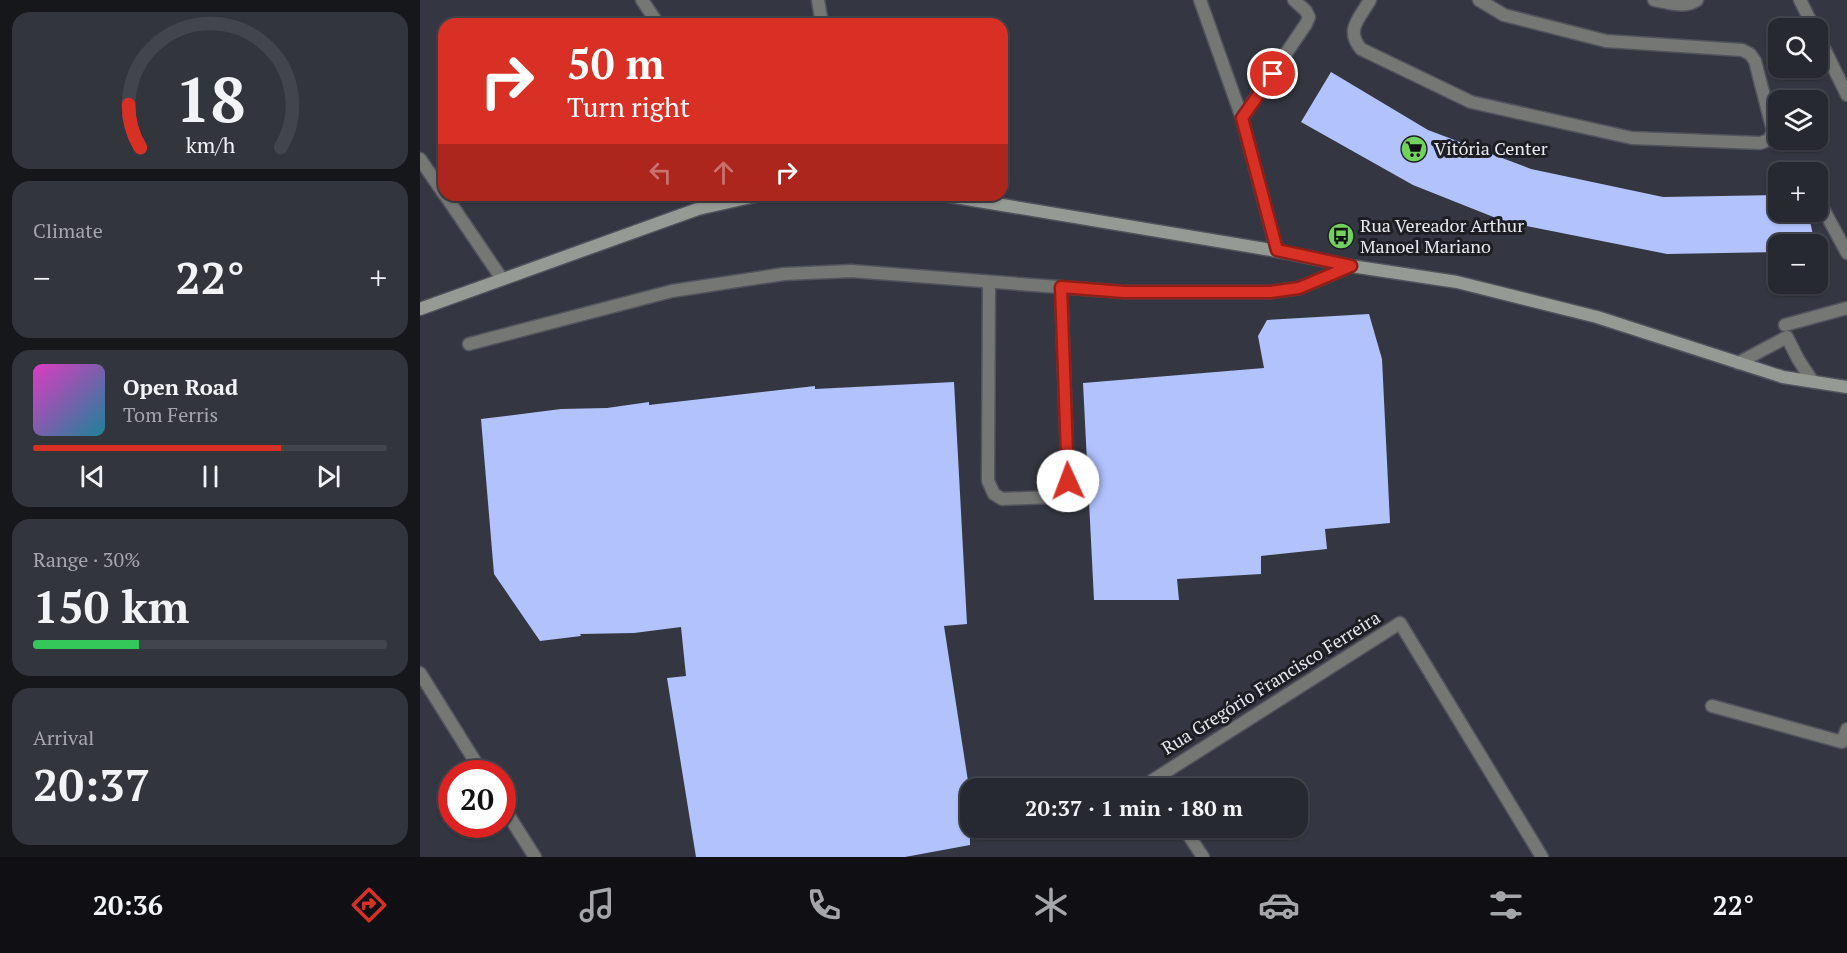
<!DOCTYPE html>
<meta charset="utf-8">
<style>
:root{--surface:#272931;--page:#33353d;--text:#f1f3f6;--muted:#a4a6ab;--line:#43454d;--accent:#d93025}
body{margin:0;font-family:"PT Serif",serif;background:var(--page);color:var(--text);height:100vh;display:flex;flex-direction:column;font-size:22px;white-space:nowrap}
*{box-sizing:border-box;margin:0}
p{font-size:20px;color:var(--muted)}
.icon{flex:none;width:33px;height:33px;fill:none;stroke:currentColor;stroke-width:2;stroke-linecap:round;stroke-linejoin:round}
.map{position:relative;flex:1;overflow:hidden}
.details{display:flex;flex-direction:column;gap:12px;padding:12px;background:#15171b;width:420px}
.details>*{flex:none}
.guide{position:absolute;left:18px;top:18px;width:570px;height:183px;border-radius:18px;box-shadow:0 2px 4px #0004,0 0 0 2px var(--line);background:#d93025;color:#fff;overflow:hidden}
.fabs{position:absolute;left:1348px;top:18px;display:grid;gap:12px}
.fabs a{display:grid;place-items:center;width:60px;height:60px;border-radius:12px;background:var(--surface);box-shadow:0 2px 4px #0004,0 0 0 2px var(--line);font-size:30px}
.speed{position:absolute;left:18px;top:760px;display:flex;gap:12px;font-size:30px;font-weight:700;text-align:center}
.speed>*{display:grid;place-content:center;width:78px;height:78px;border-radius:50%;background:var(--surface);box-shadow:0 2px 4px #0004,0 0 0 2px var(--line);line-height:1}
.speed .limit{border:9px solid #d22;background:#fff;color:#111}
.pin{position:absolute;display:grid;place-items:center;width:51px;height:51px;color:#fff;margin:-26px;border:3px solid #fff;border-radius:50%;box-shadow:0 2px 6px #0007}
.me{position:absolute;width:66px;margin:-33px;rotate:358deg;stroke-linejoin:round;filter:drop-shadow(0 0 4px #0008)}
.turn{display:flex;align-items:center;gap:21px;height:126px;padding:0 30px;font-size:27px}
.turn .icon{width:78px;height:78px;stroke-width:2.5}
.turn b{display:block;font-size:42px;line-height:51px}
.lanes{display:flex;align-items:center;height:57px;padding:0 30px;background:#0003;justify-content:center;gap:30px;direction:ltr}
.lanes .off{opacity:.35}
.big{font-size:45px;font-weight:800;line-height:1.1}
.details .widget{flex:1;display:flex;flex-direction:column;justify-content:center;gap:9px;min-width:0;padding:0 21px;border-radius:18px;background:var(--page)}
.details .dial{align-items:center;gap:0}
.dial svg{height:156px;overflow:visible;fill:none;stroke:var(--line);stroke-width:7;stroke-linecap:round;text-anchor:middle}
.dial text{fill:var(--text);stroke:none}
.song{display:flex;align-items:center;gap:18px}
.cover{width:72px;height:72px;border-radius:9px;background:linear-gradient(135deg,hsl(310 70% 55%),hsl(190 70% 35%))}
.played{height:6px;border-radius:3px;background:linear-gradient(90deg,var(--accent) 70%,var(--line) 70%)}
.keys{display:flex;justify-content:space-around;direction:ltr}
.heat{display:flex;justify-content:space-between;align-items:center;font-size:33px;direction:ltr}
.charge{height:9px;border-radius:4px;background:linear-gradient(90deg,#34c759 30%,var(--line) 0)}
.trip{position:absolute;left:540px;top:778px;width:348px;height:60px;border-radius:18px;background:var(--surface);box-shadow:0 2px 4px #0004,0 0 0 2px var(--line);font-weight:800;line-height:60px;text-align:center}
.tabs{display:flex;height:96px;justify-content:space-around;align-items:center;background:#101014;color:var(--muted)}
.tabs .icon{width:42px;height:42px}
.tabs .on{color:var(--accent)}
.tabs b{font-size:27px;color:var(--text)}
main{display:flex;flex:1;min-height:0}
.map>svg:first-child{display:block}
</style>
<main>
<section class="details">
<div class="widget dial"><svg viewBox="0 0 100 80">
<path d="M14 69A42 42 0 1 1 86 69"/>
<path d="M14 69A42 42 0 0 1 8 47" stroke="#d93025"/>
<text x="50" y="56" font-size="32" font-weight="700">18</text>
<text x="50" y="72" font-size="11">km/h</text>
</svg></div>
<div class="widget"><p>Climate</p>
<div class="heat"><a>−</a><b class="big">22°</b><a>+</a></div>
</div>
<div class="widget">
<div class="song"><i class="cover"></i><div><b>Open Road</b><p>Tom Ferris</p></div></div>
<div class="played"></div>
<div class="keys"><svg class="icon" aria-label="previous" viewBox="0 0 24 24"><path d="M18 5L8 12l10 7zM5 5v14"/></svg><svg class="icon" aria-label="pause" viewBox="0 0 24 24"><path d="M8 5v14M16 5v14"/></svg><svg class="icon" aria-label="next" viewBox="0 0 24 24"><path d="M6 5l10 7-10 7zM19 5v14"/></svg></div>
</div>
<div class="widget"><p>Range · 30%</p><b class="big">150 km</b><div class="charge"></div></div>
<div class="widget"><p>Arrival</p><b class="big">20:37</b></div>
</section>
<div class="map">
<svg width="1427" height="857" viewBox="0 0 1427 857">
<rect width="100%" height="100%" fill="#343741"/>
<g fill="#b1c2fd">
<polygon points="911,72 1008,130 1111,169 1243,197 1359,195 1359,212 1388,212 1395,244 1359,244 1359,252 1247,254 1086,222 993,185 881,122"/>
<polygon points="949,314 962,359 970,523 905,529 907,549 841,556 841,574 757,579 759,600 674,600 663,383 844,368 838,336 847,320"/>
<polygon points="534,382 547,624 524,626 550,794 550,845 485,857 276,857 247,678 266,676 261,627 214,633 160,634 161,636 120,641 74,574 61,419 141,409 187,408 229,402 229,405 395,386 395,389"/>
</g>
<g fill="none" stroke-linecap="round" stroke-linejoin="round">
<defs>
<g id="service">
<polyline points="398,0 402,24"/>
<path d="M950,0c-11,19 -25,30 -9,49l110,53 161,36 128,5 9,-3 4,-9 -18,-70 -5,-7 -8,-4 -136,-9 -102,-26 -25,-15"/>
<path d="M1234,0c14,2 31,9 43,0"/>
<polyline points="822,118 886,24 889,17 886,11 874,0"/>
<polyline points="1400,203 1427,253"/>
<polyline points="569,282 568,481 574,494 582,499 632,497 642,491 648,481 641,287"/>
<polyline points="1365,325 1427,308"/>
<polyline points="49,344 252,291 364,274 431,271 704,292 850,292 879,288 931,266"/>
<polyline points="1318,363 1367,337 1378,359 1393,382"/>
<polyline points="1292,706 1422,742 1427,729"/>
</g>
<g id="minor">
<polyline points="222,0 238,24"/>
<polyline points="780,0 822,118 857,251"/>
<polyline points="1380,0 1394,28"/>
<polyline points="1398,36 1427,95"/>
<polyline points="0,159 24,194"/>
<polyline points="25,195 82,279"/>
<polyline points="0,673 63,774"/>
<polyline points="739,789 733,780 980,623 1122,857"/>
<polyline points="82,805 115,857"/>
<polyline points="764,828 783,857"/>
</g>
<g id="secondary">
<polyline points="523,195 857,251 931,266 1037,282 1177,317 1363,377 1427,387"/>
<polyline points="0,309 250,219 278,209 340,195"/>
</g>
</defs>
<use href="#service" stroke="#51535d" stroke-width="15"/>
<use href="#minor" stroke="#51535d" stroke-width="15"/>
<use href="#secondary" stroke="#51535d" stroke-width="15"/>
<use href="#service" stroke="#747773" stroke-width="12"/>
<use href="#minor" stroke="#747773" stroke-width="12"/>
<use href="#secondary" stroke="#959b94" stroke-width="12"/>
</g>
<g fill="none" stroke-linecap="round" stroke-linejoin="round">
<defs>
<polyline id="route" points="648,481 641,287 704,292 850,292 879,288 931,266 857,250 822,118 853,74"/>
</defs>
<use href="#route" stroke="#8d1f18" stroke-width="15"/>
<use href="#route" stroke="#d93025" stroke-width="10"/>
</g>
<defs>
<symbol id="supermarket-disc" viewBox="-11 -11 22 22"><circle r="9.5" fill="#72d25d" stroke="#1d1e23"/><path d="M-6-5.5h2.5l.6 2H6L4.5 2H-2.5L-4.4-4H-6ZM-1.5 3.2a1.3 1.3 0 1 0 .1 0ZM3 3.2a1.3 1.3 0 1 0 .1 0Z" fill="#111"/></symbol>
<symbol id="bus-disc" viewBox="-11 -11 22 22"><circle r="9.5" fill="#72d25d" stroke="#1d1e23"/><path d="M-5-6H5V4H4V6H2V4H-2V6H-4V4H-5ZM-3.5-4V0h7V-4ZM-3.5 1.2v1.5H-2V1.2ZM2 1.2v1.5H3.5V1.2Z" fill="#111"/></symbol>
</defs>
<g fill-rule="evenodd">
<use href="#supermarket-disc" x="979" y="134" width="30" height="30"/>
<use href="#bus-disc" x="906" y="221" width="30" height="30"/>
</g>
<g text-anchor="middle" stroke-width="6" stroke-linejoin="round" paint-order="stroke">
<g font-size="18" fill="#e7e9f0" stroke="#1d1e23" text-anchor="start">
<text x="1014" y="155">Vitória Center</text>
<text x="940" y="232">Rua Vereador Arthur<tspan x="940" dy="21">Manoel Mariano</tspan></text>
</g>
<g font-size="18" fill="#e7e9f0" stroke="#1d1e23">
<text transform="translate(851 683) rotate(-32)" y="6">Rua Gregório Francisco Ferreira</text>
</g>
</g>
</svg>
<div class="fabs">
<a><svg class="icon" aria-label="search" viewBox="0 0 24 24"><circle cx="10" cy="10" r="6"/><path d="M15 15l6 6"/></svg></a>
<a><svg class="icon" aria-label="layers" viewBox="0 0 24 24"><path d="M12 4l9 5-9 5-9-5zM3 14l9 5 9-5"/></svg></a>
<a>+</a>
<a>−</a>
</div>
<div class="speed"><div class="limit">20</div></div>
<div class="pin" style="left:853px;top:74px;background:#d93025"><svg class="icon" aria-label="arrive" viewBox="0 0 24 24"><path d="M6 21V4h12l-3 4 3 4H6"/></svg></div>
<svg class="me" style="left:648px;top:481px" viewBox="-20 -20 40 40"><circle r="19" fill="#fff"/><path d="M0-13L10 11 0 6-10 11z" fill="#d93025"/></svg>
<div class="trip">20:37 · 1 min · 180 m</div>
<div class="guide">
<div class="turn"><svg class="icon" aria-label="right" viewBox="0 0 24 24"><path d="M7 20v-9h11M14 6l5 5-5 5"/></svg><div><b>50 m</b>Turn right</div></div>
<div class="lanes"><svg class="icon off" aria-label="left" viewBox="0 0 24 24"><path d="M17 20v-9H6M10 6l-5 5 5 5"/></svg><svg class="icon off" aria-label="ahead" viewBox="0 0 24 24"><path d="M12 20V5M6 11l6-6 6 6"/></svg><svg class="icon" aria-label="right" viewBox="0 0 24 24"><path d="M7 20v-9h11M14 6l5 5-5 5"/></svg></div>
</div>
</div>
</main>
<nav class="tabs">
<b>20:36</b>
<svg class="icon on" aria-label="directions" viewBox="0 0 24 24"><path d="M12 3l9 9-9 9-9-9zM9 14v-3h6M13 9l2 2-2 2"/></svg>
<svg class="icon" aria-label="music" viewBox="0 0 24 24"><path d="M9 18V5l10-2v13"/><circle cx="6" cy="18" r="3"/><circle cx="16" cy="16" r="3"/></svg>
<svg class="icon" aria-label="phone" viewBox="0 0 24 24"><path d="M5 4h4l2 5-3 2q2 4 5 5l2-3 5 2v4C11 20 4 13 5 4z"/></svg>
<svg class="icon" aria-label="climate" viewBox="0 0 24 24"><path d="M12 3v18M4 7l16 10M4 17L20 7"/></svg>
<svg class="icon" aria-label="car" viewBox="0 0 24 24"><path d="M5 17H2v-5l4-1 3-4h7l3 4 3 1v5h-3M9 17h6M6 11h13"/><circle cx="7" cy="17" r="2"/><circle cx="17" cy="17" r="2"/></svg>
<svg class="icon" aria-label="filters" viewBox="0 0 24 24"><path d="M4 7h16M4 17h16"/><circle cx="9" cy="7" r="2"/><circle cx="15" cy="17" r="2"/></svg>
<b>22°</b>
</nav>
